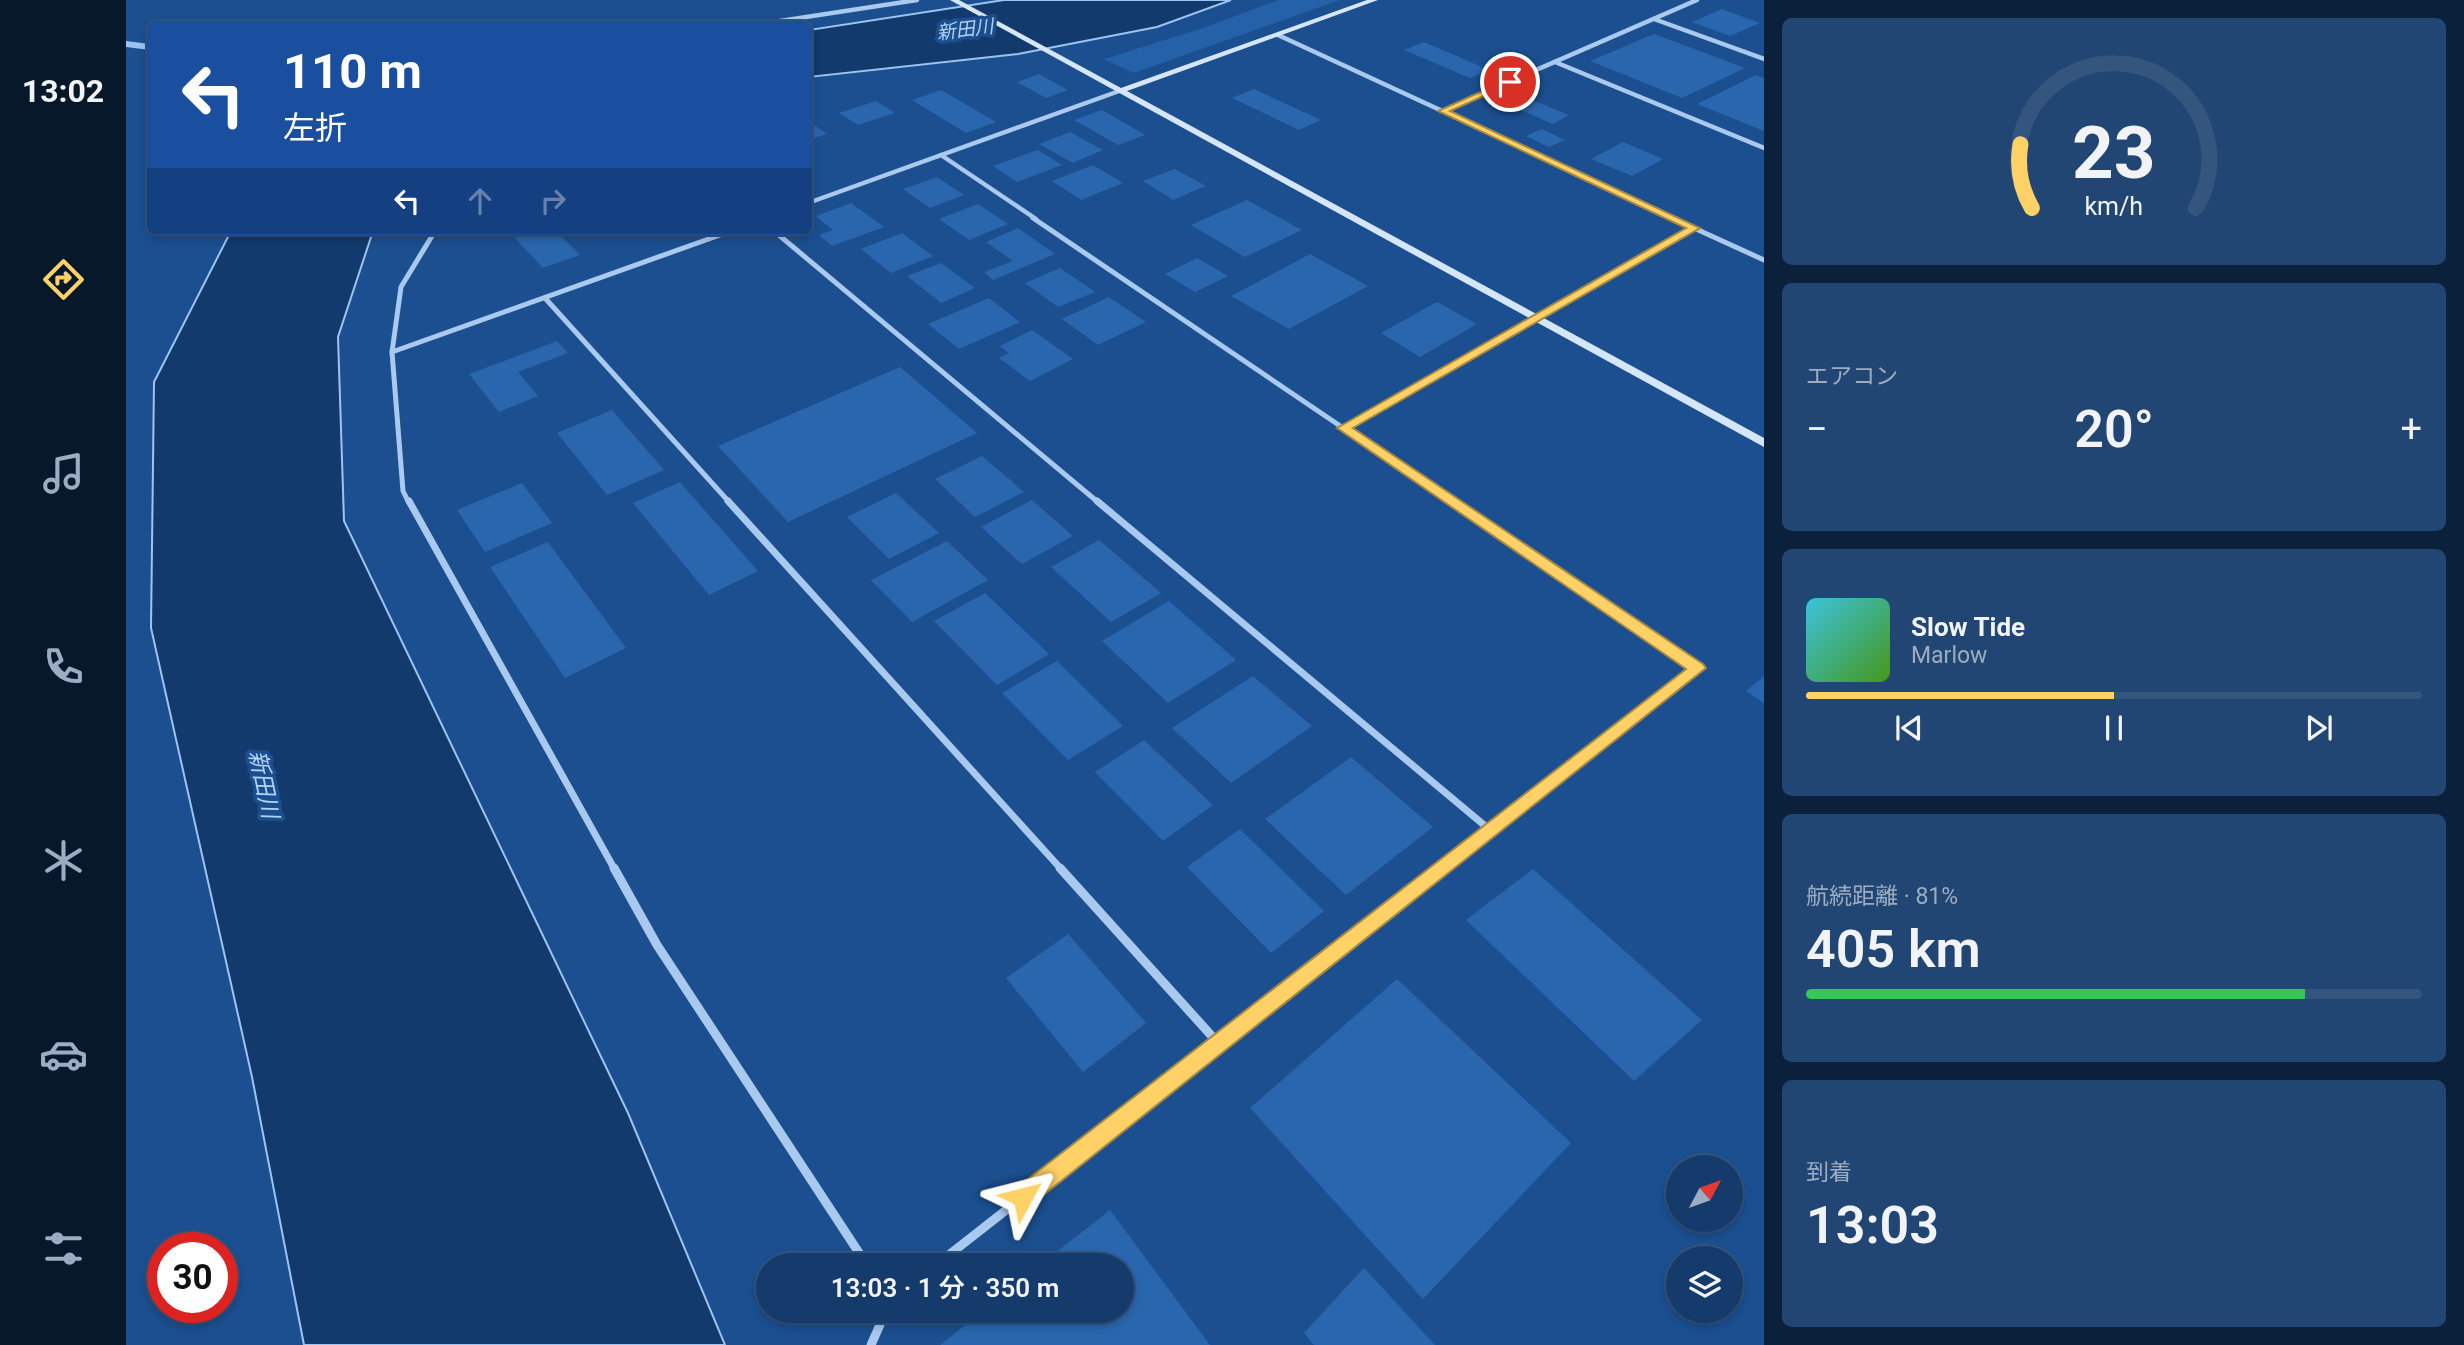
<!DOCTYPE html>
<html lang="ja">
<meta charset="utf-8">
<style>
:root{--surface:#143b6b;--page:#214673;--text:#f1f3f6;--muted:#9dadc1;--line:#33557e;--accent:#ffd166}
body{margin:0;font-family:Roboto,"Noto Sans JP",sans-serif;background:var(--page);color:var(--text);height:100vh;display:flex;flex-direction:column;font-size:26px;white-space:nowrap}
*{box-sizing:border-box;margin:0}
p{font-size:23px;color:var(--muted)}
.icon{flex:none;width:38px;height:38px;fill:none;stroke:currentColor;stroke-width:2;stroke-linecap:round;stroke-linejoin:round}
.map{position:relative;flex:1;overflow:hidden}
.side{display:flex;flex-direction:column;gap:18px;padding:18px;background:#0b203b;width:700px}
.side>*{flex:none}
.guide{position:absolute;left:21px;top:21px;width:665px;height:214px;border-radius:10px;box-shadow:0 4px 10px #0003,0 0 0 2px var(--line);background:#1a4fa0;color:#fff;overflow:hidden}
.needle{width:46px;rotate:49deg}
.buttons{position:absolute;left:1540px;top:1155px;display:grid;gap:14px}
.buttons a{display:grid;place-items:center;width:77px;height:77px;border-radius:50%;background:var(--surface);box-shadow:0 4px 10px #0003,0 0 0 2px var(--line);font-size:35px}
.speed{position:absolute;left:21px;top:1232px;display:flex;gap:14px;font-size:35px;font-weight:700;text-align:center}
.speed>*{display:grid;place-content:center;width:91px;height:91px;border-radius:50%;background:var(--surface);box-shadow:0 4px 10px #0003,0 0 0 2px var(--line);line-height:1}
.speed .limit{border:10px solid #d22;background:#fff;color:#111}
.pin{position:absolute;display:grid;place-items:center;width:60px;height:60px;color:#fff;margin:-30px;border:4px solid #fff;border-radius:50%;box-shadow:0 2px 7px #0007}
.me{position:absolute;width:77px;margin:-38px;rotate:52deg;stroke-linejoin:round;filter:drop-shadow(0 0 5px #0008)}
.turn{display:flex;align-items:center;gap:24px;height:147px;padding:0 21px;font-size:32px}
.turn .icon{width:91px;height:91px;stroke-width:2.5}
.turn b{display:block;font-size:49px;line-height:60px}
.lanes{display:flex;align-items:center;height:66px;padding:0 21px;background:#0003;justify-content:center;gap:35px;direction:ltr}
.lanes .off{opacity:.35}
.big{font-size:52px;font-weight:600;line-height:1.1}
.side .card{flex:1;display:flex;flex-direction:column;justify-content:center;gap:10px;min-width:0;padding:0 24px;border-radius:10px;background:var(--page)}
.side .dial{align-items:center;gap:0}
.dial svg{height:182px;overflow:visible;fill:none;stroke:var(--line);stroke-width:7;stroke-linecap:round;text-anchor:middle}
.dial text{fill:var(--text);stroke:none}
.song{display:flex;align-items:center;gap:21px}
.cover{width:84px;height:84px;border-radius:10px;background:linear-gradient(135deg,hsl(190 70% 55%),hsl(100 70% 35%))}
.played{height:7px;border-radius:4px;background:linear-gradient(90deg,var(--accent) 50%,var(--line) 50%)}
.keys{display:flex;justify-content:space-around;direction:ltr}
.heat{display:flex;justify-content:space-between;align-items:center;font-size:38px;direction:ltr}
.charge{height:10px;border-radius:5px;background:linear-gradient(90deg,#34c759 81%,var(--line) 0)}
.trip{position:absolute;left:630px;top:1253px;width:378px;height:70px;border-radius:35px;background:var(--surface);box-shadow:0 4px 10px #0003,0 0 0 2px var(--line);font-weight:600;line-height:70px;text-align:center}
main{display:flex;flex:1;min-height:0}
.menu{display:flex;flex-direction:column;width:126px;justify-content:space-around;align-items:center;background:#08182b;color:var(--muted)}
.menu .icon{width:49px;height:49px}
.menu .active{color:var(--accent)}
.menu b{font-size:32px;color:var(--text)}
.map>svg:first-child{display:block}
</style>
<main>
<nav class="menu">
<b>13:02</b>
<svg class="icon active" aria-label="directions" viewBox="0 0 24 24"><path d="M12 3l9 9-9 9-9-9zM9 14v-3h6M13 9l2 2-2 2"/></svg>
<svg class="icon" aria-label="music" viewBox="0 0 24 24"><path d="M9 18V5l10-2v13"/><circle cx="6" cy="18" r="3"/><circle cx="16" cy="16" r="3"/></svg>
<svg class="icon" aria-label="phone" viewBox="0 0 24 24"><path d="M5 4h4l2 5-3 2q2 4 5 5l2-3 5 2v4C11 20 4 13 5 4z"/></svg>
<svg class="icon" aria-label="climate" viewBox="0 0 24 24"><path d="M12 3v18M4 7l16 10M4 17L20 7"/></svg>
<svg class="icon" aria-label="car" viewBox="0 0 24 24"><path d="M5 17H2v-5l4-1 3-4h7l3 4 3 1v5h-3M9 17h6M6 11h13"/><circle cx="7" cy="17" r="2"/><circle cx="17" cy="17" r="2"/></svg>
<svg class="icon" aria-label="filters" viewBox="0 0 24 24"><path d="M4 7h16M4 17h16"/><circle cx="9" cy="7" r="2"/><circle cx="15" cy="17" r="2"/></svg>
</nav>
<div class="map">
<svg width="1638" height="1345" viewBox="0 0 1638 1345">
<rect width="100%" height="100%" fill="#1b4f8f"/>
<polygon fill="#2461a8" points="1152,0 1214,0 1008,73 978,59 1077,28"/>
<g fill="#123a6d" stroke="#9cc4f0" stroke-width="2">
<polygon points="878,0 1105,0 1031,27 892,54 683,77 683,30"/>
<polygon points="105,231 247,231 212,337 218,521 502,1113 599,1345 178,1345 126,1077 25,628 28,382"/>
</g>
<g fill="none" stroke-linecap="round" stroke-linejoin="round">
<polygon fill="#9cc4f0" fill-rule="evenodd" points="0,41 24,44 24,50 0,47"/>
</g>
<g fill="#2a66ad">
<polygon points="1596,9 1634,23 1604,36 1566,22"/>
<polygon points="1528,34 1619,68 1556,98 1464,61"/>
<polygon points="1298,42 1363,70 1344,78 1278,50"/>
<polygon points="913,74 942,90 920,98 891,82"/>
<polygon points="1630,75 1638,78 1638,131 1571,104"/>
<polygon points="1128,89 1195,120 1173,130 1106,98"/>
<polygon points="815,90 870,122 840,133 786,100"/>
<polygon points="1394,95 1443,115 1427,124 1378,103"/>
<polygon points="750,101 769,113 732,125 713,113"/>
<polygon points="976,110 1019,135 992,145 948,120"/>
<polygon points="682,121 701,134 682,140"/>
<polygon points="1416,129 1439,140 1423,147 1400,136"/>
<polygon points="944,132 977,150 947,163 913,144"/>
<polygon points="1497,142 1537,159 1506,176 1465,159"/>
<polygon points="912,150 936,165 891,182 867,166"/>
<polygon points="967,165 997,183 955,200 926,181"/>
<polygon points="1049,169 1080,186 1047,200 1017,181"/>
<polygon points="811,177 838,195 804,208 777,189"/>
<polygon points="1121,200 1176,230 1119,257 1065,225"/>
<polygon points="725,203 758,227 706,246 693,235 707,230 690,216"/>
<polygon points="852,204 882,224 843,240 813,219"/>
<polygon points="892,228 929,254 867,280 858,272 887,261 860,242"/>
<polygon points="405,231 430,231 454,255 417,268 388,237"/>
<polygon points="776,233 807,256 765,273 735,249"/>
<polygon points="1184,254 1242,286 1163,329 1105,296"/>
<polygon points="1071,258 1102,276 1069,292 1039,274"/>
<polygon points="815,263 849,288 815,303 781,276"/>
<polygon points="934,268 969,292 932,307 899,283"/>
<polygon points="983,297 1020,322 972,345 936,319"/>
<polygon points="863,298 894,322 833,349 802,324"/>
<polygon points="1311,302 1351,324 1294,357 1255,333"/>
<polygon points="906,330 947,359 904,381 873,358 883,353 874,346"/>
<polygon points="431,341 442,353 392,372 412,396 373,412 343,374"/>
<polygon points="774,367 851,433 662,522 592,446"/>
<polygon points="486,410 538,470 481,495 431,433"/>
<polygon points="856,456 898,492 849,517 809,479"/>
<polygon points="554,482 632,571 583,595 507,503"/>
<polygon points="396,483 426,523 359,552 331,510"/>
<polygon points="770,493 813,533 763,559 721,517"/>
<polygon points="906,500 947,536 896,564 855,527"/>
<polygon points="973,540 1035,593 985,622 925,567"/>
<polygon points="821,541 862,580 786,622 745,580"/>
<polygon points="422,542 500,648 439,678 364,567"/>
<polygon points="859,593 923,654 871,685 808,621"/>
<polygon points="1043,601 1110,660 1042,703 976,641"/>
<polygon points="931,661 997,726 942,760 876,693"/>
<polygon points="1127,676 1186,726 1105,783 1046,728"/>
<polygon points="1638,676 1638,703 1620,691"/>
<polygon points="1018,740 1087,805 1037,841 969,772"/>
<polygon points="1225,757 1307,827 1220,895 1139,819"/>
<polygon points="1114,829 1198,911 1145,953 1061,867"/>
<polygon points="1407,869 1576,1020 1508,1081 1340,920"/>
<polygon points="942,934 1020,1023 957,1072 880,978"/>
<polygon points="1271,979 1445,1143 1297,1299 1124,1108"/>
<polygon points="984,1210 1084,1345 814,1345 857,1311 996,1311 996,1265 914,1265"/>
<polygon points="1238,1268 1309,1345 1188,1345 1178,1333"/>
</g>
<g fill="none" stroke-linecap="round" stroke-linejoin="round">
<g stroke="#a9c9ee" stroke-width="4.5">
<polyline points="1528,19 1638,59"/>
<polyline points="635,24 791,0"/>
<polyline points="1152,35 1550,219"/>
<polyline points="1429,62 1638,148"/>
<polyline points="1316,111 1571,0"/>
<polyline points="815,155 910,219"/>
<polyline points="682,203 996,90"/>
</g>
<g stroke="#a9c9ee" stroke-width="5">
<polyline points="907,218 1328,503"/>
<polyline points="1546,218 1638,260"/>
<polyline points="648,231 973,503"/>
<polyline points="419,298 604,503"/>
<polyline points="266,352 275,287 309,231"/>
<polyline points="1218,428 1569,228"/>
<polyline points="283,503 277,491 266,352 605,231"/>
</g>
<g stroke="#a9c9ee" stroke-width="7">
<polyline points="283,501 489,870"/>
<polyline points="602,501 936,870"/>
<polyline points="971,501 1364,830"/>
<polyline points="1314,870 1572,668 1325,501"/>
</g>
<g stroke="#a9c9ee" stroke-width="9">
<polyline points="488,868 531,945 741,1265"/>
<polyline points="934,868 1093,1044"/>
<polyline points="810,1265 1317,868"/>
<polyline points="745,1345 760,1311"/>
</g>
<polygon fill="#d6e6fa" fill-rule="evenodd" points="824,0 833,0 995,88 1241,0 1252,0 1001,91 1638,438 1638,447"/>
</g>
<polygon fill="#ffd166" stroke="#a68842" stroke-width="2" points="1381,80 1389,82 1324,111 1574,228 1227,428 1577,664 1580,668 905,1205 897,1208 889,1205 886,1197 889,1189 1560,669 1211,428 1560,228 1312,111"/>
<g text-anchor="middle" stroke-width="7" stroke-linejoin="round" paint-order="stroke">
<g font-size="19" font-style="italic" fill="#b5d3f5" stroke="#1b4f8f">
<text transform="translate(839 29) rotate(-7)" y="7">新田川</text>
</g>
<g font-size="23" font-style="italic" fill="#b5d3f5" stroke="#1b4f8f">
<text transform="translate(138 784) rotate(78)" y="8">新田川</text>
</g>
</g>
</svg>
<div class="buttons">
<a><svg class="needle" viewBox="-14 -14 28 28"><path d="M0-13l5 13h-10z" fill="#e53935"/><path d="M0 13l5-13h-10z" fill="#9dadc1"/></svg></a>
<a><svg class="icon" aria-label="layers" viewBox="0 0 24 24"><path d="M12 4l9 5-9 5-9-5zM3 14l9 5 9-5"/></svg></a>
</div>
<div class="speed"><div class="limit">30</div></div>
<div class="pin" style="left:1384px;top:82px;background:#d93025"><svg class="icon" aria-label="arrive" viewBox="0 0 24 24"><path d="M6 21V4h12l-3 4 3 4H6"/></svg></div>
<svg class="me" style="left:897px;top:1197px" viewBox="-20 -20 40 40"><path d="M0-17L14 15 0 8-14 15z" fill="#ffd166" stroke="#fff" stroke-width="4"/></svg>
<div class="trip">13:03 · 1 分 · 350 m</div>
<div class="guide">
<div class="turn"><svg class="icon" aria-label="left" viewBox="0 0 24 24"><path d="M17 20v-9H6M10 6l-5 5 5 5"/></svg><div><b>110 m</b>左折</div></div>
<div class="lanes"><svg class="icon" aria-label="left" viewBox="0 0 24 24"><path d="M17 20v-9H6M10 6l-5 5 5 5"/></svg><svg class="icon off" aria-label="ahead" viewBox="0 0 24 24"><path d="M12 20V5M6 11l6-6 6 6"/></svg><svg class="icon off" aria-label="right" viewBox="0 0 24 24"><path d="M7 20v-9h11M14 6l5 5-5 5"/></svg></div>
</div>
</div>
<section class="side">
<div class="card dial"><svg viewBox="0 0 100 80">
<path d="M14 69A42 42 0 1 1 86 69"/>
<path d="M14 69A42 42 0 0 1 9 41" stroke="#ffd166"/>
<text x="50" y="56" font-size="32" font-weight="700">23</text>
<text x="50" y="72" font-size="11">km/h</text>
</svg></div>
<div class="card"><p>エアコン</p>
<div class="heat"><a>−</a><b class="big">20°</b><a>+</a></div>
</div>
<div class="card">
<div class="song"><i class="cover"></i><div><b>Slow Tide</b><p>Marlow</p></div></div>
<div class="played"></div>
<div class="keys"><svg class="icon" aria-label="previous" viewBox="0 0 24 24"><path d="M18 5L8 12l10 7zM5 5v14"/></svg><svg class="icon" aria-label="pause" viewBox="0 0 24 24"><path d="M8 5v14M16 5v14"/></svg><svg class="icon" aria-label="next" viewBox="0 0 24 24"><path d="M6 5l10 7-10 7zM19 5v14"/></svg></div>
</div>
<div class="card"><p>航続距離 · 81%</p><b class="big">405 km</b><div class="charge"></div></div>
<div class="card"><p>到着</p><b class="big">13:03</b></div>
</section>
</main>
